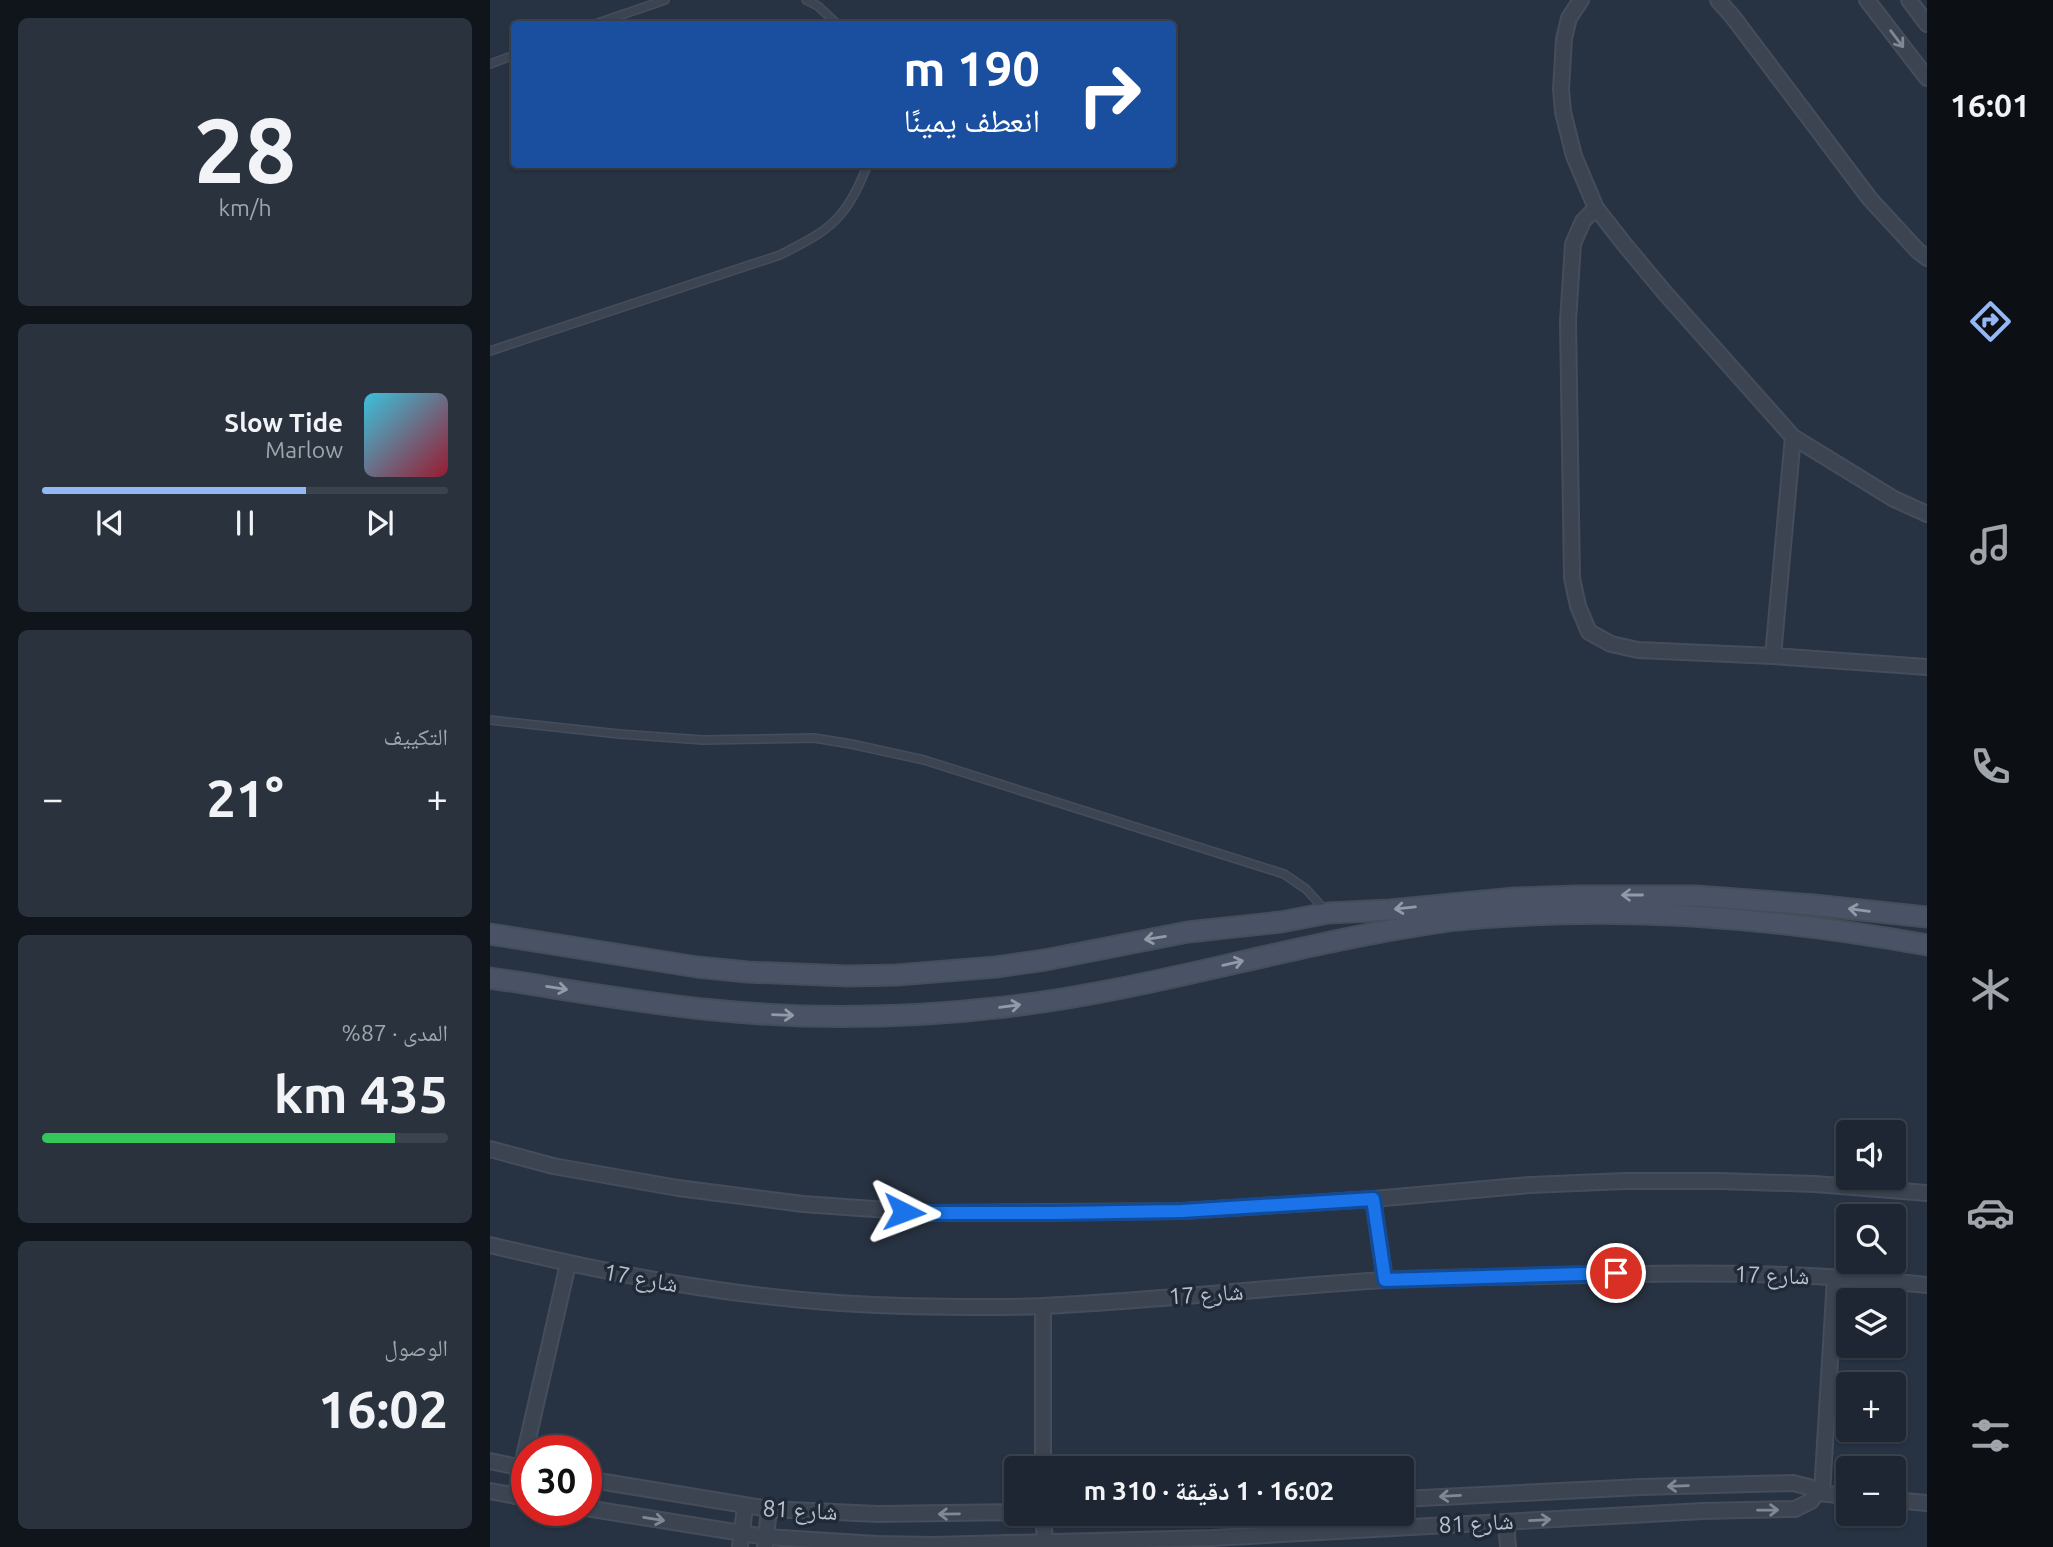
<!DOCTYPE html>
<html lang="ar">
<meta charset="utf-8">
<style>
:root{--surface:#1d2632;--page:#2a323e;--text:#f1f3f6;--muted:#a0a5ac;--line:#3b434d;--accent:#94b7f6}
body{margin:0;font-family:Ubuntu,"Noto Naskh Arabic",sans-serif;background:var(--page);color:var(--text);direction:rtl;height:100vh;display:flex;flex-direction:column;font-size:26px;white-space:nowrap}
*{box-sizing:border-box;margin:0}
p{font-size:23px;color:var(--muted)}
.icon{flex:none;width:38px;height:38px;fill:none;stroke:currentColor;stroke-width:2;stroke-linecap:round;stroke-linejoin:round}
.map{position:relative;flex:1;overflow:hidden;direction:ltr}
.drawer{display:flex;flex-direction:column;gap:18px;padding:18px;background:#10151c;width:490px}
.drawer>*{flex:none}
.top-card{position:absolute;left:21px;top:21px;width:665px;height:147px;border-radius:7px;box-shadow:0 2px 5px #0004,0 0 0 2px var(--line);direction:rtl;background:#1a4fa0;color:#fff;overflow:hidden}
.controls{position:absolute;left:1346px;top:1120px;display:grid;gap:14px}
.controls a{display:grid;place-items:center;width:70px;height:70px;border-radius:7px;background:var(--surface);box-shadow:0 2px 5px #0004,0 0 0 2px var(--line);font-size:35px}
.speed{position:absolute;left:21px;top:1435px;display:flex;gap:14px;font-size:35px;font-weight:700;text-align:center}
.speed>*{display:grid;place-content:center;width:91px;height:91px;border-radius:50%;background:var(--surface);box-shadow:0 2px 5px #0004,0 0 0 2px var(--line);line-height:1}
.speed .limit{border:10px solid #d22;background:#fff;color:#111}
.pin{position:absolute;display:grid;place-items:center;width:60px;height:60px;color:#fff;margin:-30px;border:4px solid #fff;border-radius:50%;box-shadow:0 2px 7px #0007}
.me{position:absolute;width:77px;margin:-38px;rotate:93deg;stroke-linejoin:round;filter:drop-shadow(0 0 5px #0008)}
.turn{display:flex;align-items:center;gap:24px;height:147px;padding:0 21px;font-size:32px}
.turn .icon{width:91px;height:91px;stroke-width:2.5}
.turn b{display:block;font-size:49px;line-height:60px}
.big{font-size:52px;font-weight:700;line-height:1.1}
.drawer .tile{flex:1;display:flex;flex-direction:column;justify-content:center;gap:10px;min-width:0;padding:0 24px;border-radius:10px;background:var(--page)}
.drawer .dial{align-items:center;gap:0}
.dial b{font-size:91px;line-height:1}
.song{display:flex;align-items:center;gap:21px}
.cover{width:84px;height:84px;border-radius:10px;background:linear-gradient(135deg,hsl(190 70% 55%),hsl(350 70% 35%))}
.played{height:7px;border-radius:4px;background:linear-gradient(90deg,var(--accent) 65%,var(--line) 65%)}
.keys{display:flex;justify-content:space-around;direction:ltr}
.heat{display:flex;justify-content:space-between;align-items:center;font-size:38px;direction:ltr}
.charge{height:10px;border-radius:5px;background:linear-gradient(90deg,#34c759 87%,var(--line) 0)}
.trip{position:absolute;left:514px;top:1456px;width:410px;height:70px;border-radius:7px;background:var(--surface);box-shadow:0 2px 5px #0004,0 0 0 2px var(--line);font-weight:700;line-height:70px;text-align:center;direction:rtl}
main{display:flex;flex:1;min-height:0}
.menu{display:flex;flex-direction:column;width:126px;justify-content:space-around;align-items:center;background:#0c0f14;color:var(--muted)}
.menu .icon{width:49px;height:49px}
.menu .current{color:var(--accent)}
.menu b{font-size:32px;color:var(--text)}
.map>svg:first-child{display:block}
</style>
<main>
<nav class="menu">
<b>16:01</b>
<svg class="icon current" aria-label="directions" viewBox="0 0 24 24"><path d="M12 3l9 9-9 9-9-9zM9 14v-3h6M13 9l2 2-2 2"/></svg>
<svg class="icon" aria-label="music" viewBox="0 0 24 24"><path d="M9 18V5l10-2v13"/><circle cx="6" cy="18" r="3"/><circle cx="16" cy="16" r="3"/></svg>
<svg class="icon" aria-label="phone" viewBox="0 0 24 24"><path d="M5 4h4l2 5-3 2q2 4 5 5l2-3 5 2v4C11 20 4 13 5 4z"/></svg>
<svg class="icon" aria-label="climate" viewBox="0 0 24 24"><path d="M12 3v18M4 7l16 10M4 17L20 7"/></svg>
<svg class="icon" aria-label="car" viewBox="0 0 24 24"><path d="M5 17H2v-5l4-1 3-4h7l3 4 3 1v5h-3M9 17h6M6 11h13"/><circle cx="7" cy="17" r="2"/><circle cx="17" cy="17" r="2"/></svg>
<svg class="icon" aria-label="filters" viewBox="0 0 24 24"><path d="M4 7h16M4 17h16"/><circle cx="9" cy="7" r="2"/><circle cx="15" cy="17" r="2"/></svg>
</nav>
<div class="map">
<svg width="1437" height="1547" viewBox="0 0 1437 1547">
<rect width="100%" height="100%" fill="#273242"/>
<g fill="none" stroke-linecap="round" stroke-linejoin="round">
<defs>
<g id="service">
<polyline points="316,0 328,6 347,24"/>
<polyline points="105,24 175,0"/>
<polyline points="0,64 24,55"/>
<path d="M0,351l290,-96c21,-11 46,-22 61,-41 12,-14 20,-33 27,-50"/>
<polyline points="0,720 129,734 213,740 324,738 361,744 434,760 794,874 816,889 836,911"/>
</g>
<g id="minor">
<polyline points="1091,0 1079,18 1074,39 1071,89 1073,112 1084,156 1106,208 1135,245 1175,293 1303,437 1404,499 1437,514"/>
<polyline points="1228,0 1243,17 1380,199 1428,251 1437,258"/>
<polyline points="1377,0 1437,78"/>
<polyline points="1419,0 1437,24"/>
<polyline points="1106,208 1093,221 1083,244 1078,321 1082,578 1088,606 1099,632 1121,644 1148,650 1283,656 1437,667"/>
<polyline points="1283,656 1303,437"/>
<polyline points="0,1149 63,1166 188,1188 313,1204 440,1213 693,1211 883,1199 1040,1185 1135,1181 1230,1181 1325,1184 1437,1193"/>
<polyline points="883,1199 895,1280"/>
<path d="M0,1245c137,33 274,58 415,61 46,1 93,2 138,0 114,-5 227,-19 340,-26 53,-3 107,-3 160,-4 128,-4 257,-5 384,9"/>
<polyline points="553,1306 553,1468"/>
<polyline points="0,1461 37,1469"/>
<polyline points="96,1479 279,1509 388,1514 527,1512"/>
<polyline points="0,1491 37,1498"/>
<polyline points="1332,1493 1345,1278"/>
<polyline points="25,1496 78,1264"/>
<polyline points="912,1499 1151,1487 1303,1483 1319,1487 1327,1493 1358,1496"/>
<polyline points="1404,1500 1437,1503"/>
<polyline points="96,1508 276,1537 387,1544 443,1545 722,1538 1213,1511 1305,1509 1321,1501 1327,1493"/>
<polyline points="553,1514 555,1541"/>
<polyline points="1016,1522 1018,1547"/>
<polyline points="250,1547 255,1507"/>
<polyline points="275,1547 279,1509"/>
</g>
<g id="secondary">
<polyline points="0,934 207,967 257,972 357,976 407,975 506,967 555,960 698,932 791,922 838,913 900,910 1025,898 1087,896 1206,896 1324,905 1437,917"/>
<path d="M0,978c74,11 149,25 224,32 96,10 195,8 291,-3 147,-17 289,-64 436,-85 29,-4 58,-5 87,-7 135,-7 267,6 399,30"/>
</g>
</defs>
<use href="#service" stroke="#454d5b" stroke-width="10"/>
<use href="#minor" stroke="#454d5b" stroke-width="18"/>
<use href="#secondary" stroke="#454d5b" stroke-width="23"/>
<use href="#service" stroke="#3c4452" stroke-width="7"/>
<use href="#minor" stroke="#3c4452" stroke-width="14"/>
<use href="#secondary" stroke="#4a5365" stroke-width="19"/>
</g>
<defs><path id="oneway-shaft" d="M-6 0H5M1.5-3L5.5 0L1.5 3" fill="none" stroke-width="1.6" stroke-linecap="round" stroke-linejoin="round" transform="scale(1.75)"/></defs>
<g stroke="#818895">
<use href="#oneway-shaft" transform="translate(1407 39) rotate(53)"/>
<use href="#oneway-shaft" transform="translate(1188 1486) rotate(178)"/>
<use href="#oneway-shaft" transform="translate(960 1496) rotate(177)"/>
<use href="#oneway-shaft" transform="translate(1278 1510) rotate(-1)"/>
<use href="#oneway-shaft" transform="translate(459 1514) rotate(179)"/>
<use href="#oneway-shaft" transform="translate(164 1519) rotate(9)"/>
<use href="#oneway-shaft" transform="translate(1050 1520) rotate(-3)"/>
</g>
<g stroke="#929aa8">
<use href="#oneway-shaft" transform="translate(1142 895) rotate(-180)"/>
<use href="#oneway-shaft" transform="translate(915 908) rotate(174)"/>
<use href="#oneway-shaft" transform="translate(1369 910) rotate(-173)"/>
<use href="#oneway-shaft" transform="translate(665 938) rotate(171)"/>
<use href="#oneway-shaft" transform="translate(743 963) rotate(-13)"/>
<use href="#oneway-shaft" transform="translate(67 988) rotate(9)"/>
<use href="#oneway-shaft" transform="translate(520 1006) rotate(-7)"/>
<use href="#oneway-shaft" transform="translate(293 1015) rotate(2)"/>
</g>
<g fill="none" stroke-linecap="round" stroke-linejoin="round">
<defs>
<polyline id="route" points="414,1212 440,1213 566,1213 692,1211 883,1199 895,1280 1126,1273"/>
</defs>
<use href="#route" stroke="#114b97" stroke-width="18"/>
<use href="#route" stroke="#1a73e8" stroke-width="12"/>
</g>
<g text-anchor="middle" stroke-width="7" stroke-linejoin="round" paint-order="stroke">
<g font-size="23" fill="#b9c0cc" stroke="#202937">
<text transform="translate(1282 1275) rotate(2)" y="8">شارع 17</text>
<text transform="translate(151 1278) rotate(10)" y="8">شارع 17</text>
<text transform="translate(716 1294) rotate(-4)" y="8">شارع 17</text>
<text transform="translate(310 1510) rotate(3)" y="8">شارع 81</text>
<text transform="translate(986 1523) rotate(-3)" y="8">شارع 81</text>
</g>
</g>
</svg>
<div class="controls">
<a><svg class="icon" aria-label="sound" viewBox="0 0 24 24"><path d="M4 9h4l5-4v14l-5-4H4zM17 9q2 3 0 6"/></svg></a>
<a><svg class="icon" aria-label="search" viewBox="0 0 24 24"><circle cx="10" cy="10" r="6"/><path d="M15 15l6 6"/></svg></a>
<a><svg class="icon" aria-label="layers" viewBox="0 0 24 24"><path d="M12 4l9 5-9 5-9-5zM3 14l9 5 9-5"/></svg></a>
<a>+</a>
<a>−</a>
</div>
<div class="speed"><div class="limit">30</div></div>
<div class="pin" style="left:1126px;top:1273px;background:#d93025"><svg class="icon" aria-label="arrive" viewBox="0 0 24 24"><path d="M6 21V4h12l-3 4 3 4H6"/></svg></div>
<svg class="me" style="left:414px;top:1212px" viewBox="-20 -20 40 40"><path d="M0-17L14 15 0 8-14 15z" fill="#1a73e8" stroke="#fff" stroke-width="4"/></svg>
<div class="trip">16:02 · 1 دقيقة · 310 m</div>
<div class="top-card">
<div class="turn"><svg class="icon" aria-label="right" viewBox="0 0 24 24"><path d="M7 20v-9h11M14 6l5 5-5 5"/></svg><div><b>190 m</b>انعطف يمينًا</div></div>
</div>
</div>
<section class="drawer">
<div class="tile dial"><b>28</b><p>km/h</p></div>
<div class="tile">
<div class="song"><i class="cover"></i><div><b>Slow Tide</b><p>Marlow</p></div></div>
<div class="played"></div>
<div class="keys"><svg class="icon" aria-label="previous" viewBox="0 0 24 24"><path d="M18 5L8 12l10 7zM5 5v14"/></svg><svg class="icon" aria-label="pause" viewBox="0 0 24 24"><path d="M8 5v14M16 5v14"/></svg><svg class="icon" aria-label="next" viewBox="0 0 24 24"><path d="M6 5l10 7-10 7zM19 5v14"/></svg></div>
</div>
<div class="tile"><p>التكييف</p>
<div class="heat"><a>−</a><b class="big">21°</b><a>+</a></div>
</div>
<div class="tile"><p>المدى · 87%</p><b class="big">435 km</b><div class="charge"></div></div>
<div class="tile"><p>الوصول</p><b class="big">16:02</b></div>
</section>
</main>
